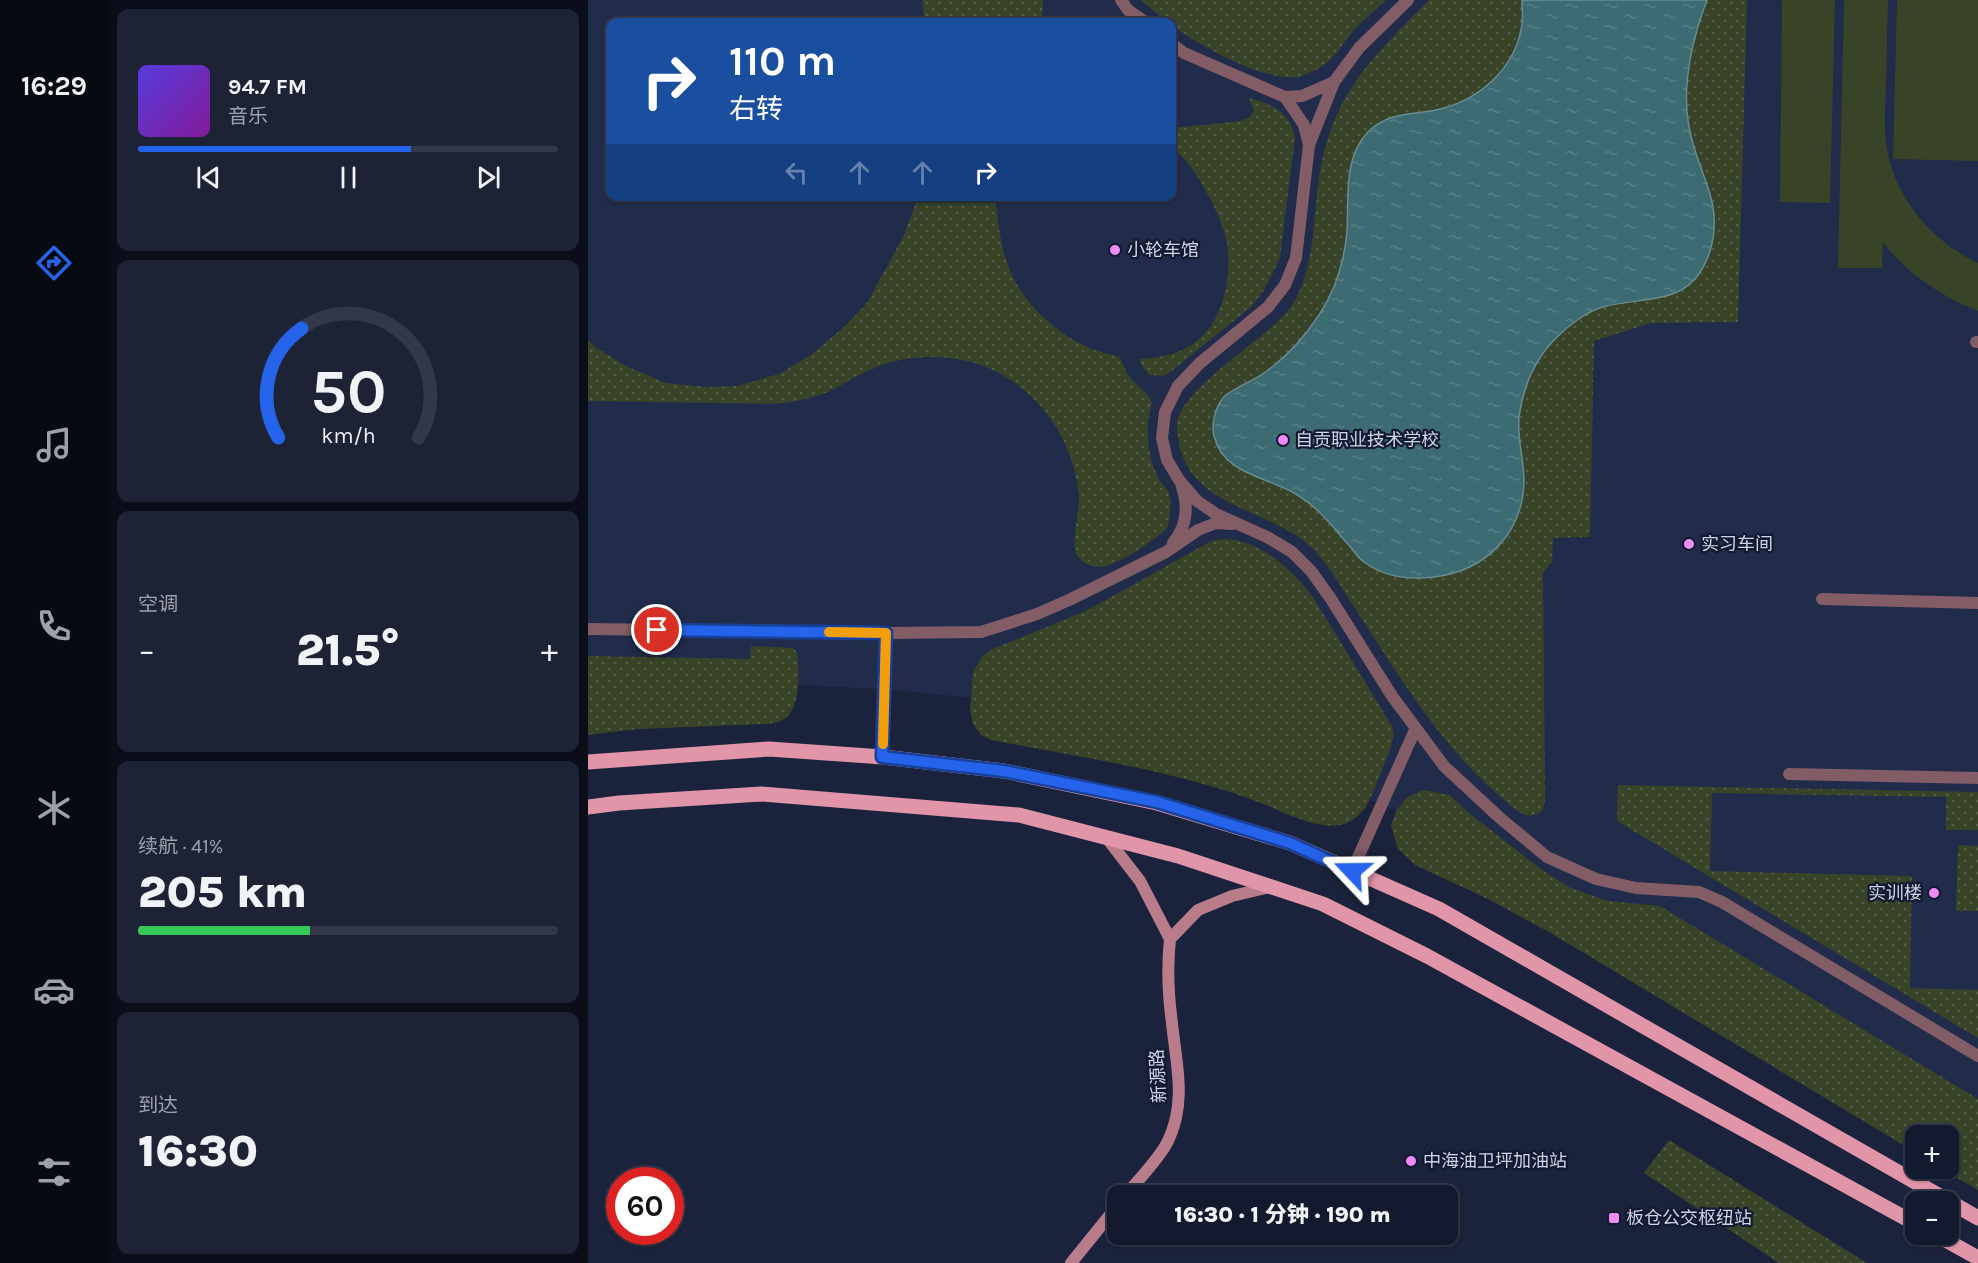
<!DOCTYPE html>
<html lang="zh">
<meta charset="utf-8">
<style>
:root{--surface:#141a2d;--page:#1d2335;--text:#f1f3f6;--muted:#9da1aa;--line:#333849;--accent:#2563eb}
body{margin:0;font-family:Karla,"Noto Sans SC",sans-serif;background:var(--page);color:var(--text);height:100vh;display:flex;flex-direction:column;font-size:22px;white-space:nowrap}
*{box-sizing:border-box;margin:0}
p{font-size:20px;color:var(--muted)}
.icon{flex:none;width:33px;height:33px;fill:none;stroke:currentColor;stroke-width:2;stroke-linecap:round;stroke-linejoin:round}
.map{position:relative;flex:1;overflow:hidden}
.side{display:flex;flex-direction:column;gap:9px;padding:9px;background:#0b0e19;width:480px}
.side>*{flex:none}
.hud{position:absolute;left:18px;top:18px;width:570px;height:183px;border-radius:12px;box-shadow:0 2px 4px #0004,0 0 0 2px var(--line);background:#1a4fa0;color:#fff;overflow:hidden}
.controls{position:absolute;left:1317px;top:1125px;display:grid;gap:12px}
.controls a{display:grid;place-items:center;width:54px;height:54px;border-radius:12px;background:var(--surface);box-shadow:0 2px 4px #0004,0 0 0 2px var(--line);font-size:30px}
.speed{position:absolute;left:18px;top:1167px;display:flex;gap:12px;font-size:30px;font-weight:700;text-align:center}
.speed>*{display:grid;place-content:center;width:78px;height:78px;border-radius:50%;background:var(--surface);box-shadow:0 2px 4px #0004,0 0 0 2px var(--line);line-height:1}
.speed .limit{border:9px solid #d22;background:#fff;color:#111}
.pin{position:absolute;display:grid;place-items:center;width:51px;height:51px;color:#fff;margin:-26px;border:3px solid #fff;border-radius:50%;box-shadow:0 2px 6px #0007}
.me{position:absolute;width:66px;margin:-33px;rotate:293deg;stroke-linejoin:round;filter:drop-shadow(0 0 4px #0008)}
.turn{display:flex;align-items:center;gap:21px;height:126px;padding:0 24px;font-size:27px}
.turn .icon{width:78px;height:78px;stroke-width:2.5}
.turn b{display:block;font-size:42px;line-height:51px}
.lanes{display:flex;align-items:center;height:57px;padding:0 24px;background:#0003;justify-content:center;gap:30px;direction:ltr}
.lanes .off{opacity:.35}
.big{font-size:45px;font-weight:800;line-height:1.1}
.side .widget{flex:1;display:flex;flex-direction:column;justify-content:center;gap:9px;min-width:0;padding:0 21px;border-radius:12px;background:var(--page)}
.side .dial{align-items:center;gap:0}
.dial svg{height:156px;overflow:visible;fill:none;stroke:var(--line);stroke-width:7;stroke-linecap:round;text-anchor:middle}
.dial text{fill:var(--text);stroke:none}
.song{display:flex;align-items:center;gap:18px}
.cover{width:72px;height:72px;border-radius:9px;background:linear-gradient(135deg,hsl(250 70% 55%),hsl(290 70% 35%))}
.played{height:6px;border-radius:3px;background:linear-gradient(90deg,var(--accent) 65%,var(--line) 65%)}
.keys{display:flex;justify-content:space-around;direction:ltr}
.heat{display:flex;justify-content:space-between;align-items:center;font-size:33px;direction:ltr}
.charge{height:9px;border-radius:4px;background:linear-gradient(90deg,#34c759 41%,var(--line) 0)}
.trip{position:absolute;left:519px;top:1185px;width:351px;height:60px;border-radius:12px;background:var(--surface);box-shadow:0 2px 4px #0004,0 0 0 2px var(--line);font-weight:800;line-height:60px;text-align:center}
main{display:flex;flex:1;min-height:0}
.tabs{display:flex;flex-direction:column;width:108px;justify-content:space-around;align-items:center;background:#080a12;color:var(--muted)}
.tabs .icon{width:42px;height:42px}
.tabs .selected{color:var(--accent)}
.tabs b{font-size:27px;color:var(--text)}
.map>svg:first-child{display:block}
</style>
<main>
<nav class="tabs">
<b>16:29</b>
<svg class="icon selected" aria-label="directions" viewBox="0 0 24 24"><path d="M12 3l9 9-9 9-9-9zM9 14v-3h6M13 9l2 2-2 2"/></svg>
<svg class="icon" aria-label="music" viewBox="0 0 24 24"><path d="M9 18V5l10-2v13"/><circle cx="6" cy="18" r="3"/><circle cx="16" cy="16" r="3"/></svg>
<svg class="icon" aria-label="phone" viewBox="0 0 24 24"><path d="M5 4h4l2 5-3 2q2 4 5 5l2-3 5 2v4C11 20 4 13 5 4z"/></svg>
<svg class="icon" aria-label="climate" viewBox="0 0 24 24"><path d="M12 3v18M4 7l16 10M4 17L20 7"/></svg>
<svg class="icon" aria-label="car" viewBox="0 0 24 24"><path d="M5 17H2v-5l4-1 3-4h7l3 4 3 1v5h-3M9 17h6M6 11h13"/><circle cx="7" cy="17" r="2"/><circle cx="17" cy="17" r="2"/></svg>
<svg class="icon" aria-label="filters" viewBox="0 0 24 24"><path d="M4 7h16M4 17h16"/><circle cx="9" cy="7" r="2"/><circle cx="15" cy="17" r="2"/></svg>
</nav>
<section class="side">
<div class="widget">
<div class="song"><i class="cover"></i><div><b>94.7 FM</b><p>音乐</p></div></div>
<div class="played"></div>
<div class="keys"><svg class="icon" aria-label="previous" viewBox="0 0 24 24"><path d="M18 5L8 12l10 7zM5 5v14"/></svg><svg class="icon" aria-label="pause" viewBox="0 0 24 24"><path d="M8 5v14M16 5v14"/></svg><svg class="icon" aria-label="next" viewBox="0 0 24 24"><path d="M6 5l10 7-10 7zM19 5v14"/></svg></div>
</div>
<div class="widget dial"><svg viewBox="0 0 100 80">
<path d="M14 69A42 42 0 1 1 86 69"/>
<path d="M14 69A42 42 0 0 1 26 13" stroke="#2563eb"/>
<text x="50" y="56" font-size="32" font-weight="700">50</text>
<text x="50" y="72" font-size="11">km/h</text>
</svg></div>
<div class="widget"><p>空调</p>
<div class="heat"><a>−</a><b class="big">21.5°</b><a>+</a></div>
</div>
<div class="widget"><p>续航 · 41%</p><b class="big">205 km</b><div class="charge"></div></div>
<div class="widget"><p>到达</p><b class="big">16:30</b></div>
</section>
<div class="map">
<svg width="1390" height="1263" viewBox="0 0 1390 1263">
<defs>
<pattern id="grass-dots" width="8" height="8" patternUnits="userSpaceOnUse" patternTransform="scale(1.5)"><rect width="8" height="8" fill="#384328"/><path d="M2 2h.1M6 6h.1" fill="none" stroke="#545d47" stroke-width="1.8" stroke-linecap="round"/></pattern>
<pattern id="water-ripples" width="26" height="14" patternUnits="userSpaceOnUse" patternTransform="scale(1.5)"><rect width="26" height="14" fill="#3c6b71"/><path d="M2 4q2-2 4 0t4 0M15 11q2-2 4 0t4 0" fill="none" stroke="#577f85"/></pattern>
</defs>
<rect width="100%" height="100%" fill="#1b233c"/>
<path fill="#212b4a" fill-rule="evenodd" d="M0,0h1390v1141l-417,-246 -165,-85 -79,-29 -333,-82 -102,-10 -85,-4 -209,7zM22,22h562v174h-562z"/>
<g fill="url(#grass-dots)">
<polygon points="334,0 455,0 454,22 337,22"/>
<path d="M553,0h245c-11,10 -23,20 -33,31 -8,9 -14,21 -23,29 -8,7 -22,15 -32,17 -35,5 -98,-32 -126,-51v-4h-5z"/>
<path d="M841,0h318l-9,322 -87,1 -57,18 -4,196 -37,1 -1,24 -9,11 2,226 -2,11c-3,2 -6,5 -9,5 -12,3 -25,-11 -32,-17 -60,-51 -100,-117 -142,-182 -16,-24 -35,-60 -59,-77 -48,-35 -120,-35 -124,-111 -2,-39 93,-89 115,-123 23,-37 21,-85 27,-126 12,-85 53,-121 110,-179z"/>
<path d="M661,98c25,7 39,12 46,39l-15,120 -8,18 -10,18 -11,14 -82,66 -6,3 -14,-1 -6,-8 -4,-8c49,-1 77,-24 87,-71 3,-15 3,-32 1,-46 -4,-16 -11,-33 -19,-47 -9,-17 -20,-36 -36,-47v-20l69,-7 9,-4 4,-7z"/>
<path d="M330,197h77c3,19 4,39 10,59 10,40 47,75 84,92 10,4 21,6 31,9l6,15 7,9 16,15 3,7 -4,17v20l3,20 7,18 10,13 3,11 -3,26c-15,13 -43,32 -62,38 -9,3 -22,-1 -28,-9 -8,-11 1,-44 1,-58 -3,-62 -48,-121 -108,-137 -35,-9 -74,-6 -106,10 -15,7 -29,18 -45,23 -16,5 -32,8 -48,9l-184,-3v-61l7,7 33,20 38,16 41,4 30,-1 42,-12 33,-20 32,-27 23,-24 37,-68z"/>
<path d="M636,539c37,1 68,31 89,58l79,129c1,4 2,9 1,13 -2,10 -22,60 -27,68 -3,4 -12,13 -17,15 -22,12 -62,-8 -83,-17 -88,-35 -183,-47 -275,-65l-10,-5 -8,-11 -3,-14 3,-38 9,-15 8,-7 98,-40 123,-69z"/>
<path d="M163,646l43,2 3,5c3,17 3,54 -11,65 -6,4 -13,5 -19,6l-129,5 -50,6v-79l162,3z"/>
<polygon points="1030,785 1390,792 1390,830 1358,830 1358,797 1124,793 1122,871 1324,876 1322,988 1390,990 1390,1038 1029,821"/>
<polygon points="835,790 862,795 882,814 954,870 983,888 1020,901 1072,906 1390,1099 1390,1190 1354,1169 1360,1168 1360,1136 1328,1136 1327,1152 961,932 900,899 827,865 810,849 803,826 808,811 818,798"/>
<polygon points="1370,845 1390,846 1390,911 1368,911"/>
<polygon points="1081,1140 1279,1263 1191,1263 1056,1173"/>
</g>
<g fill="#384328">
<polygon points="1194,0 1247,0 1242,203 1192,202"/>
<path d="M1256,0h44c-1,29 -1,59 -2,88 -1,18 -2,37 0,55 7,53 45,98 92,120v48c-37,-15 -71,-37 -95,-69l-1,26h-44z"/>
<polygon points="1309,0 1390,0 1390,161 1305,159"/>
</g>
<path fill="url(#water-ripples)" stroke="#688b94" stroke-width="1.5" d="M934,0h185c-15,40 -26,84 -18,127 8,47 36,74 21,124 -18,57 -63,44 -107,56 -16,4 -35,19 -47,31 -21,21 -33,49 -37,79 -2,23 5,42 5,64 -1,53 -39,90 -90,96 -24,3 -50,0 -70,-15 -6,-4 -11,-12 -16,-18 -17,-19 -29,-36 -52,-50 -29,-17 -73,-20 -82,-58 -3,-11 1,-28 9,-38 8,-9 30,-17 41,-25 23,-16 40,-35 55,-58 17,-25 25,-53 28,-83 2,-33 -4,-75 21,-100 20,-20 43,-17 68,-22 42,-9 80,-41 86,-86 1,-8 0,-16 0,-24z"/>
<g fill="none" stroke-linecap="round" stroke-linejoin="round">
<g stroke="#825d66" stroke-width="12">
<polyline points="533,0 540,10 557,22"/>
<polyline points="820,0 771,48 746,82 721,145 708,258 697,285 680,307 612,363 590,386 577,412 574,438 579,460 591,480 609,501 628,514 679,537 704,552 723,571 743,599 804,696 856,766 912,818 959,857 1008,879 1048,888 1111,892 1134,902 1390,1056"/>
<polyline points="584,44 596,53 697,97 716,125 721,145"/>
<polyline points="697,97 714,96 746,82"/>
<polyline points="1388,342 1390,342"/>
<path d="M585,543c14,-17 16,-35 9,-56"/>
<polyline points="1234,599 1390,603"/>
<polyline points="0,629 298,633 393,632 449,614 481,600 578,552 610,530 628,523 644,524"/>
<polyline points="295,757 298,633"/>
<polyline points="1201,774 1390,778"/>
<polyline points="764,871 827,730"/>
</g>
<g stroke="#b87c8b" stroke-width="12">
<polyline points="518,837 552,881 582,939 610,910 644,896 682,887"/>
<path d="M537,1196c13,-16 35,-38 43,-55 19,-39 8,-78 4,-118 -4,-29 -5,-56 -2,-84"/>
<polyline points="483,1263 530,1205"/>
</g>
<g stroke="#e195a8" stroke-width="15">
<polyline points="0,762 181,749 295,757 416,771 569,803 702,843 851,909 1390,1218"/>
<polyline points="0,807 31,803 173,794 431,815 590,856 735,904 839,956 1328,1224"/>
<polyline points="1347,1234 1390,1258"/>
</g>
</g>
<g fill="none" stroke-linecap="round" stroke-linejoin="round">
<defs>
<polyline id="route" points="69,630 298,633 294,757 416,771 569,802 702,843 764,871"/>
</defs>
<use href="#route" stroke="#184099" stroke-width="15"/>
<use href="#route" stroke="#2563eb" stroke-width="10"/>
<polyline stroke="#f59e0b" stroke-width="10" points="241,632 298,633 295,744"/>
</g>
<g fill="#ef8bf7" stroke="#121a31" stroke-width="2">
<circle cx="527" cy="250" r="6"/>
<circle cx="695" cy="440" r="6"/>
<circle cx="1101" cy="544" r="6"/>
<circle cx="1346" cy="893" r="6"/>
<circle cx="823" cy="1161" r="6"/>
<rect x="1020" y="1212" width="12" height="12" rx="3"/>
</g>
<g text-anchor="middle" stroke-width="4.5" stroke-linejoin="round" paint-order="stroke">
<g font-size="18" fill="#ced5e5" stroke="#121a31" text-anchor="start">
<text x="539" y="256">小轮车馆</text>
<text x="707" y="446">自贡职业技术学校</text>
<text x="1113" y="550">实习车间</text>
<text x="1334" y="899" text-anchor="end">实训楼</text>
<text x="835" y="1167">中海油卫坪加油站</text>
<text x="1038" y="1224">板仓公交枢纽站</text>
</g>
<g font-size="18" fill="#ced5e5" stroke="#121a31">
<text transform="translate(570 1076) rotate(-93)" y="6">新源路</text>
</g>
</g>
</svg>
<div class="controls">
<a>+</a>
<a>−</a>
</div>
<div class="speed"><div class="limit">60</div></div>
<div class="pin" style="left:69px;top:630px;background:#d93025"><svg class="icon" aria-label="arrive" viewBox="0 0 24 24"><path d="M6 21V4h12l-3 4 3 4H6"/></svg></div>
<svg class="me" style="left:764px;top:871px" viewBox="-20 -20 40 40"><path d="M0-17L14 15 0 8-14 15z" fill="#2563eb" stroke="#fff" stroke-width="4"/></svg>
<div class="trip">16:30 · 1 分钟 · 190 m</div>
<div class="hud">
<div class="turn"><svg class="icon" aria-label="right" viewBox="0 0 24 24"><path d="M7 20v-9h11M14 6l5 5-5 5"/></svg><div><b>110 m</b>右转</div></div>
<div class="lanes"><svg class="icon off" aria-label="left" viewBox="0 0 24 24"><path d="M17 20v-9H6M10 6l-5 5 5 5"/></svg><svg class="icon off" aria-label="ahead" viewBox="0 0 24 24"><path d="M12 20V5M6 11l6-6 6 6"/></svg><svg class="icon off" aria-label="ahead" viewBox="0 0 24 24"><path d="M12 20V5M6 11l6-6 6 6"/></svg><svg class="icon" aria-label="right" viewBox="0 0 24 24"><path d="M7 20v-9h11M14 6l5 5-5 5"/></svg></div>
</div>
</div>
</main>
